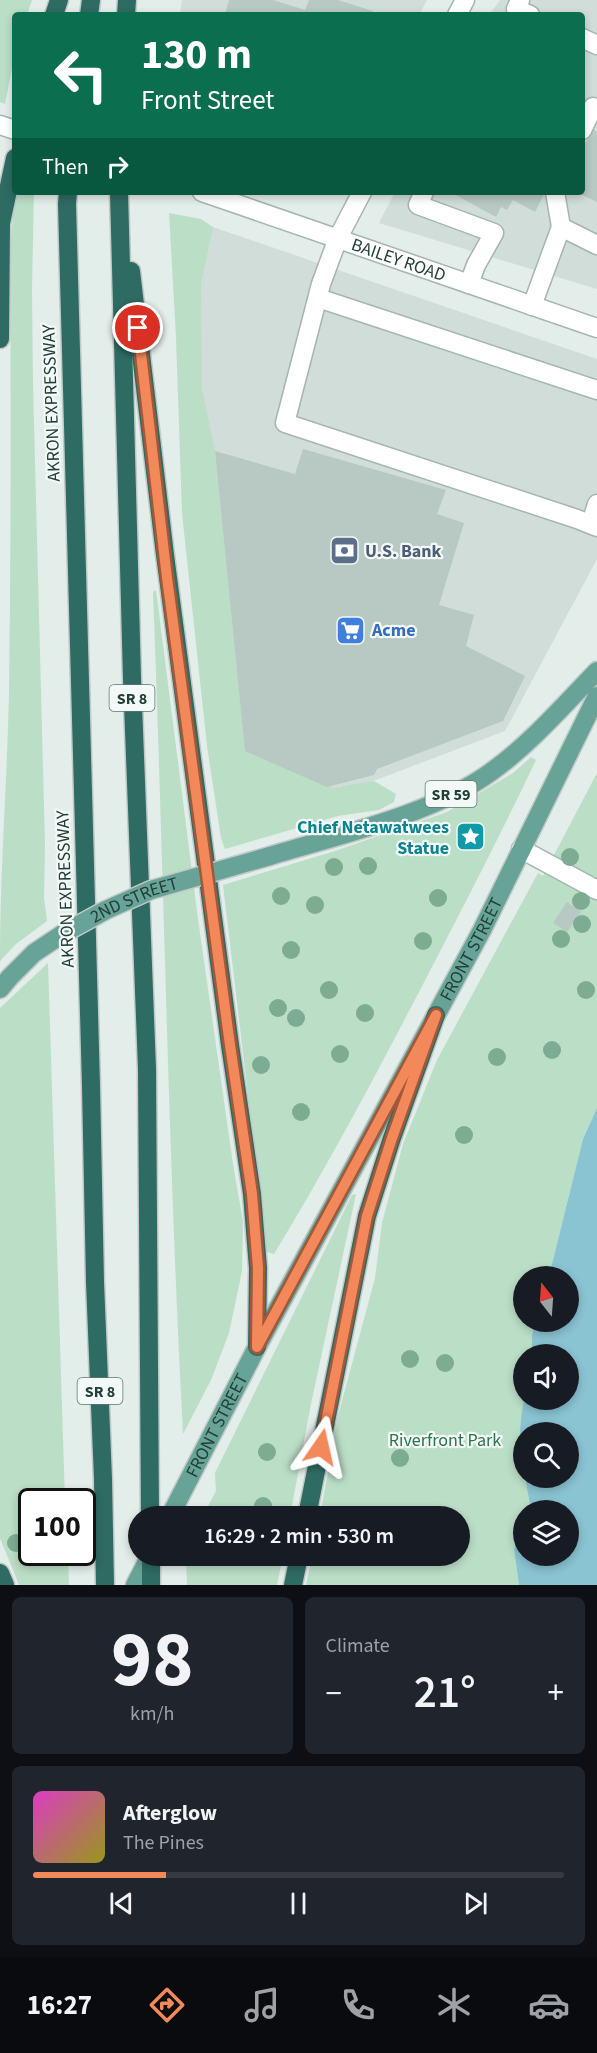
<!DOCTYPE html>
<meta charset="utf-8">
<style>
:root{--surface:#171b24;--page:#20242c;--text:#f1f3f6;--muted:#9ea1a6;--line:#363941;--accent:#f3885a}
body{margin:0;font-family:"Source Sans 3",sans-serif;background:var(--page);color:var(--text);height:100vh;display:flex;flex-direction:column;font-size:22px;white-space:nowrap}
*{box-sizing:border-box;margin:0}
p{font-size:20px;color:var(--muted)}
.icon{flex:none;width:33px;height:33px;fill:none;stroke:currentColor;stroke-width:2;stroke-linecap:round;stroke-linejoin:round}
.map{position:relative;height:1585px;overflow:hidden}
.panel{display:flex;flex-direction:column;gap:12px;padding:12px;background:#0d0f14;flex:1}
.panel>*{flex:none}
.top-card{position:absolute;left:12px;top:12px;width:573px;height:183px;border-radius:6px;box-shadow:0 3px 9px #0003;background:#0b6e4f;color:#fff;overflow:hidden}
.needle{width:39px;rotate:343deg}
.buttons{position:absolute;left:513px;top:1266px;display:grid;gap:12px}
.buttons a{display:grid;place-items:center;width:66px;height:66px;border-radius:50%;background:var(--surface);box-shadow:0 3px 9px #0003;font-size:30px}
.speed{position:absolute;left:18px;top:1488px;display:flex;gap:12px;font-size:30px;font-weight:700;text-align:center}
.speed>*{display:grid;place-content:center;width:78px;height:78px;border-radius:50%;background:var(--surface);box-shadow:0 3px 9px #0003;line-height:1}
.speed .limit{border:3px solid #111;border-radius:9px;background:#fff;color:#111}
.pin{position:absolute;display:grid;place-items:center;width:51px;height:51px;color:#fff;margin:-26px;border:3px solid #fff;border-radius:50%;box-shadow:0 2px 6px #0007}
.me{position:absolute;width:66px;margin:-33px;rotate:11deg;stroke-linejoin:round;filter:drop-shadow(0 0 4px #0008)}
.turn{display:flex;align-items:center;gap:21px;height:126px;padding:0 30px;font-size:27px}
.turn .icon{width:78px;height:78px;stroke-width:2.5}
.turn b{display:block;font-size:42px;line-height:51px}
.then{display:flex;align-items:center;height:57px;padding:0 30px;background:#0003;gap:12px;font-size:22px}
.big{font-size:45px;font-weight:600;line-height:1.1}
.panel .widget{flex:1;display:flex;flex-direction:column;justify-content:center;gap:9px;min-width:0;padding:0 21px;border-radius:9px;background:var(--page)}
.panel .dial{align-items:center;gap:0}
.dial b{font-size:78px;line-height:1}
.song{display:flex;align-items:center;gap:18px}
.cover{width:72px;height:72px;border-radius:9px;background:linear-gradient(135deg,hsl(310 70% 55%),hsl(60 70% 35%))}
.played{height:6px;border-radius:3px;background:linear-gradient(90deg,var(--accent) 25%,var(--line) 25%)}
.keys{display:flex;justify-content:space-around;direction:ltr}
.heat{display:flex;justify-content:space-between;align-items:center;font-size:33px;direction:ltr}
.panel .tiles{flex:1;display:grid;gap:12px;grid-template-columns:1fr 1fr}
.widget:last-child{grid-column:span 2}
.trip{position:absolute;left:128px;top:1506px;width:342px;height:60px;border-radius:30px;background:var(--surface);box-shadow:0 3px 9px #0003;font-weight:600;line-height:60px;text-align:center}
.tab-bar{display:flex;height:96px;justify-content:space-around;align-items:center;background:#090b0e;color:var(--muted)}
.tab-bar .icon{width:42px;height:42px}
.tab-bar .current{color:var(--accent)}
.tab-bar b{font-size:27px;color:var(--text)}
.map>svg:first-child{display:block}
</style>
<div class="map">
<svg width="597" height="1585" viewBox="0 0 597 1585">
<rect width="100%" height="100%" fill="#e3ede9"/>
<g fill="#d1ddd8">
<polygon points="182,0 427,0 419,15 180,15"/>
<polygon points="500,0 597,0 597,289 379,223 395,192 582,192 582,15 489,15"/>
<polygon points="213,227 597,359 597,559 505,731 326,799 234,757 191,271"/>
</g>
<g fill="#bbdec7">
<polygon points="0,0 32,0 27,15 15,15 15,52 5,104 0,102"/>
<path d="M15,192h19l-2,97 1,96 12,460 -1,53 3,23 -31,23 -16,17c0,-89 7,-178 9,-267 2,-148 2,-296 1,-444z"/>
<polygon points="169,213 201,219 213,227 201,283 202,389 215,451 245,750 333,788 374,781 396,794 394,802 379,810 338,816 225,849 221,838 207,746 182,513 176,337"/>
<path d="M156,590l42,329 35,245 10,58 -1,49 -13,62 -18,47 -28,54c-15,-281 -19,-562 -30,-842z"/>
<path d="M531,757l5,3c-37,78 -77,155 -117,232 -46,88 -93,177 -145,262l-10,-3 -13,-131 -28,-235 112,-34 112,-39 66,-39z"/>
<polygon points="597,773 597,1108 583,1139 549,1276 524,1276 524,1322 536,1322 532,1335 532,1354 524,1354 525,1400 520,1450 531,1510 524,1510 523,1530 514,1549 519,1585 306,1585 312,1556 459,1556 459,1516 320,1516 338,1416 375,1278 382,1223 403,1144 437,1060 538,873 543,876"/>
<polygon points="48,963 65,1501 32,1502 32,1552 68,1553 69,1585 19,1585 0,1538 0,1008"/>
<polygon points="356,1194 311,1404 290,1516 203,1516 216,1491 215,1473 352,1195"/>
<polygon points="186,1556 283,1556 277,1585 187,1585"/>
</g>
<path fill="#8ac3d2" d="M597,1108v477h-78l-5,-36 9,-19 1,26h44v-46h-37l-6,-32h43v-46h-44l-1,38c-4,-24 -4,-47 1,-70h44v-46h-36v-19l4,-13h32v-46h-19l34,-137z"/>
<g fill="#b8c8c2">
<polygon points="229,0 273,0 305,10 309,0 338,0 373,11 372,15 225,15"/>
<polygon points="593,129 597,132 597,202 576,192 582,192 582,150"/>
<polygon points="453,192 545,192 535,212 513,200 507,210 501,207 496,217 452,193"/>
<polygon points="303,449 446,490 437,514 464,523 439,605 474,615 466,646 525,676 503,721 377,769 374,775 327,787 245,751 215,451 295,474"/>
<polygon points="567,902 581,912 567,932 553,923"/>
</g>
<g fill="none" stroke-linecap="round" stroke-linejoin="round">
<defs>
<g id="minor">
<polyline points="520,0 516,9 530,15"/>
<polyline points="457,15 465,0"/>
<polyline points="582,38 597,45"/>
<polyline points="0,125 15,130"/>
<polyline points="582,130 593,107 597,109"/>
<path id="s1" d="M202,192l395,136"/>
<polyline points="362,192 338,238 321,284 285,423 577,519 597,527"/>
<polyline points="424,192 418,205 494,233 476,265 469,284"/>
<polyline points="555,192 561,227"/>
<polyline points="318,298 597,390"/>
<polyline points="532,306 561,227 597,245"/>
<polyline points="591,524 597,504"/>
<polyline points="521,849 597,890"/>
</g>
<g id="major">
<path d="M270,856c69,-21 163,-42 221,-84 39,-28 72,-66 106,-101"/>
<polyline points="0,989 10,977"/>
<path id="s2" d="M170,1516l87,-169 225,-417 115,-234"/>
<polyline points="135,1585 150,1556"/>
</g>
<g id="highway">
<polyline points="54,15 59,0"/>
<polyline points="89,15 91,0"/>
<polyline points="126,15 127,0"/>
<polyline points="68,192 67,204 91,1086 95,1282 103,1479 105,1585"/>
<polyline points="119,192 132,678 147,1069 150,1516"/>
<polyline points="131,271 165,555 230,1045 252,1194 258,1268 257,1347"/>
<polyline points="0,339 1,223 15,158"/>
<polyline points="307,1516 367,1216 392,1138 436,1015"/>
<polyline points="151,1556 151,1585"/>
<polyline points="0,1573 5,1585"/>
<polyline points="293,1585 299,1556"/>
</g>
</defs>
<use href="#minor" stroke="#a5b5b0" stroke-width="21"/>
<use href="#major" stroke="#c1c9c7" stroke-width="21"/>
<use href="#highway" stroke="#c1c9c7" stroke-width="21"/>
<use href="#minor" stroke="#fff" stroke-width="18"/>
<use href="#major" stroke="#67a397" stroke-width="18"/>
<use href="#highway" stroke="#2e6b62" stroke-width="18"/>
<defs>
<g id="major-bridge">
<path id="s3" d="M10,977l24,-24 30,-20 42,-23 45,-20 119,-34"/>
</g>
</defs>
<use href="#major-bridge" stroke="#c1c9c7" stroke-width="21" stroke-linecap="butt"/>
<use href="#major-bridge" stroke="#67a397" stroke-width="18"/>
</g>
<g fill="#7eac93">
<circle cx="570" cy="857" r="9"/>
<circle cx="368" cy="866" r="9"/>
<circle cx="334" cy="867" r="9"/>
<circle cx="281" cy="896" r="9"/>
<circle cx="438" cy="898" r="9"/>
<circle cx="581" cy="901" r="9"/>
<circle cx="315" cy="905" r="9"/>
<circle cx="582" cy="924" r="9"/>
<circle cx="561" cy="939" r="9"/>
<circle cx="423" cy="941" r="9"/>
<circle cx="291" cy="950" r="9"/>
<circle cx="329" cy="990" r="9"/>
<circle cx="586" cy="990" r="9"/>
<circle cx="278" cy="1008" r="9"/>
<circle cx="365" cy="1013" r="9"/>
<circle cx="296" cy="1018" r="9"/>
<circle cx="552" cy="1050" r="9"/>
<circle cx="340" cy="1054" r="9"/>
<circle cx="497" cy="1057" r="9"/>
<circle cx="261" cy="1065" r="9"/>
<circle cx="301" cy="1112" r="9"/>
<circle cx="464" cy="1135" r="9"/>
<circle cx="410" cy="1359" r="9"/>
<circle cx="445" cy="1363" r="9"/>
<circle cx="267" cy="1452" r="9"/>
<circle cx="400" cy="1458" r="9"/>
<circle cx="263" cy="1506" r="9"/>
<circle cx="16" cy="1543" r="9"/>
</g>
<g fill="none" stroke-linecap="round" stroke-linejoin="round">
<defs>
<polyline id="route" points="138,328 167,578 230,1045 252,1194 258,1268 257,1347 436,1015 392,1138 367,1216 321,1447"/>
</defs>
<use href="#route" stroke="#9e583a" stroke-width="15"/>
<use href="#route" stroke="#f3885a" stroke-width="10"/>
</g>
<defs>
<symbol id="bank-square" viewBox="-11 -11 22 22"><rect x="-9" y="-9" width="18" height="18" rx="4" fill="#5c6f8a" stroke="#f3f9f7"/><path d="M-6-4H6V4H-6ZM0-2.3a2.3 2.3 0 1 0 0 4.6a2.3 2.3 0 1 0 0-4.6Z" fill="#fff"/></symbol>
<symbol id="supermarket-square" viewBox="-11 -11 22 22"><rect x="-9" y="-9" width="18" height="18" rx="4" fill="#3f7fe0" stroke="#f3f9f7"/><path d="M-6-5.5h2.5l.6 2H6L4.5 2H-2.5L-4.4-4H-6ZM-1.5 3.2a1.3 1.3 0 1 0 .1 0ZM3 3.2a1.3 1.3 0 1 0 .1 0Z" fill="#fff"/></symbol>
<symbol id="sight-square" viewBox="-11 -11 22 22"><rect x="-9" y="-9" width="18" height="18" rx="4" fill="#0f9aa8" stroke="#f3f9f7"/><path d="M0-6L1.8-2.2L6-1.7L2.9 1.2L3.7 5.4L0 3.3L-3.7 5.4L-2.9 1.2L-6-1.7L-1.8-2.2Z" fill="#fff"/></symbol>
</defs>
<g fill-rule="evenodd">
<use href="#bank-square" x="328" y="534" width="33" height="33"/>
<use href="#supermarket-square" x="334" y="614" width="33" height="33"/>
<use href="#sight-square" x="454" y="820" width="33" height="33"/>
</g>
<g text-anchor="middle" stroke-width="4.5" stroke-linejoin="round" paint-order="stroke">
<g fill="#f3f9f7" stroke="#617671" stroke-width="1.5">
<rect x="109.5" y="685" width="45" height="26" rx="4.5"/>
<rect x="425.5" y="781" width="51" height="26" rx="4.5"/>
<rect x="77.5" y="1378" width="45" height="26" rx="4.5"/>
</g>
<g font-size="16" font-weight="bold" fill="#223e38">
<text x="132" y="704">SR 8</text>
<text x="451" y="800">SR 59</text>
<text x="100" y="1397">SR 8</text>
</g>
<g font-size="18" fill="#223e38" stroke="#f3f9f7">
<text dy="6" stroke="none"><textPath href="#s1" startOffset="208">BAILEY ROAD</textPath></text>
<text transform="translate(51 403) rotate(-92)" y="6">AKRON EXPRESSWAY</text>
<text transform="translate(65 889) rotate(-92)" y="6">AKRON EXPRESSWAY</text>
<text dy="6" stroke="none"><textPath href="#s3" startOffset="148">2ND STREET</textPath></text>
<text dy="6" stroke="none"><textPath href="#s2" startOffset="642">FRONT STREET</textPath></text>
<text dy="6" stroke="none"><textPath href="#s2" startOffset="102">FRONT STREET</textPath></text>
</g>
<g font-size="18" font-weight="bold" fill="#4e5e75" stroke="#f3f9f7" text-anchor="start">
<text x="365" y="557">U.S. Bank</text>
</g>
<g font-size="18" font-weight="bold" fill="#366cbe" stroke="#f3f9f7" text-anchor="start">
<text x="372" y="636">Acme</text>
</g>
<g font-size="18" font-weight="bold" fill="#0d838f" stroke="#f3f9f7" text-anchor="end">
<text x="449" y="833">Chief Netawatwees<tspan x="449" dy="21">Statue</tspan></text>
</g>
<g font-size="18" fill="#2c764d" stroke="#f3f9f7">
<text x="445" y="1446">Riverfront Park</text>
</g>
</g>
</svg>
<div class="buttons">
<a><svg class="needle" viewBox="-14 -14 28 28"><path d="M0-13l5 13h-10z" fill="#e53935"/><path d="M0 13l5-13h-10z" fill="#9ea1a6"/></svg></a>
<a><svg class="icon" aria-label="sound" viewBox="0 0 24 24"><path d="M4 9h4l5-4v14l-5-4H4zM17 9q2 3 0 6"/></svg></a>
<a><svg class="icon" aria-label="search" viewBox="0 0 24 24"><circle cx="10" cy="10" r="6"/><path d="M15 15l6 6"/></svg></a>
<a><svg class="icon" aria-label="layers" viewBox="0 0 24 24"><path d="M12 4l9 5-9 5-9-5zM3 14l9 5 9-5"/></svg></a>
</div>
<div class="speed"><div class="limit">100</div></div>
<div class="pin" style="left:138px;top:328px;background:#d93025"><svg class="icon" aria-label="arrive" viewBox="0 0 24 24"><path d="M6 21V4h12l-3 4 3 4H6"/></svg></div>
<svg class="me" style="left:321px;top:1447px" viewBox="-20 -20 40 40"><path d="M0-17L14 15 0 8-14 15z" fill="#f3885a" stroke="#fff" stroke-width="4"/></svg>
<div class="trip">16:29 · 2 min · 530 m</div>
<div class="top-card">
<div class="turn"><svg class="icon" aria-label="left" viewBox="0 0 24 24"><path d="M17 20v-9H6M10 6l-5 5 5 5"/></svg><div><b>130 m</b>Front Street</div></div>
<div class="then">Then<svg class="icon" aria-label="right" viewBox="0 0 24 24"><path d="M7 20v-9h11M14 6l5 5-5 5"/></svg></div>
</div>
</div>
<section class="panel">
<div class="tiles">
<div class="widget dial"><b>98</b><p>km/h</p></div>
<div class="widget"><p>Climate</p>
<div class="heat"><a>−</a><b class="big">21°</b><a>+</a></div>
</div>
<div class="widget">
<div class="song"><i class="cover"></i><div><b>Afterglow</b><p>The Pines</p></div></div>
<div class="played"></div>
<div class="keys"><svg class="icon" aria-label="previous" viewBox="0 0 24 24"><path d="M18 5L8 12l10 7zM5 5v14"/></svg><svg class="icon" aria-label="pause" viewBox="0 0 24 24"><path d="M8 5v14M16 5v14"/></svg><svg class="icon" aria-label="next" viewBox="0 0 24 24"><path d="M6 5l10 7-10 7zM19 5v14"/></svg></div>
</div>
</div>
</section>
<nav class="tab-bar">
<b>16:27</b>
<svg class="icon current" aria-label="directions" viewBox="0 0 24 24"><path d="M12 3l9 9-9 9-9-9zM9 14v-3h6M13 9l2 2-2 2"/></svg>
<svg class="icon" aria-label="music" viewBox="0 0 24 24"><path d="M9 18V5l10-2v13"/><circle cx="6" cy="18" r="3"/><circle cx="16" cy="16" r="3"/></svg>
<svg class="icon" aria-label="phone" viewBox="0 0 24 24"><path d="M5 4h4l2 5-3 2q2 4 5 5l2-3 5 2v4C11 20 4 13 5 4z"/></svg>
<svg class="icon" aria-label="climate" viewBox="0 0 24 24"><path d="M12 3v18M4 7l16 10M4 17L20 7"/></svg>
<svg class="icon" aria-label="car" viewBox="0 0 24 24"><path d="M5 17H2v-5l4-1 3-4h7l3 4 3 1v5h-3M9 17h6M6 11h13"/><circle cx="7" cy="17" r="2"/><circle cx="17" cy="17" r="2"/></svg>
</nav>
